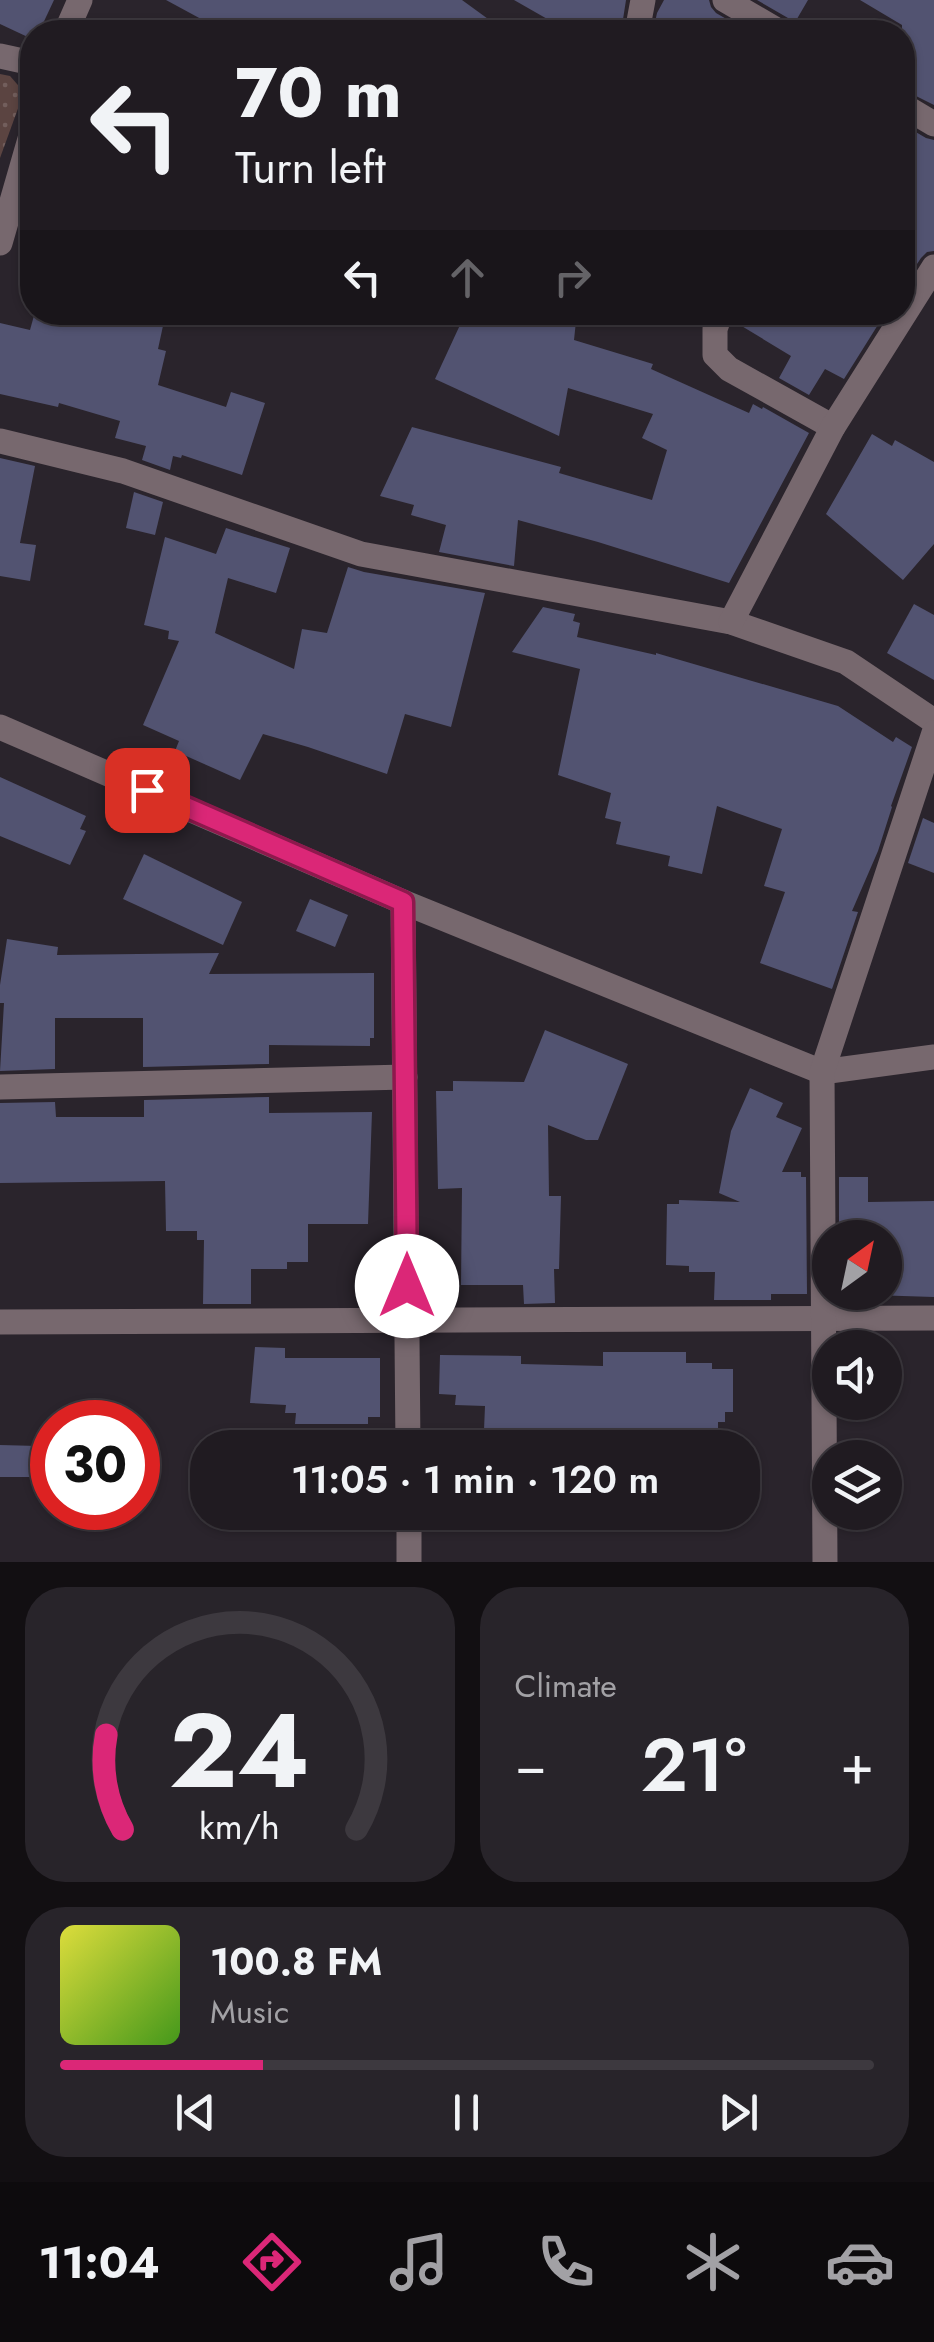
<!DOCTYPE html>
<meta charset="utf-8">
<style>
:root{--surface:#201b21;--page:#28242a;--text:#f1f3f6;--muted:#a2a1a5;--line:#3d393f;--accent:#db2777}
body{margin:0;font-family:Jost,sans-serif;background:var(--page);color:var(--text);height:100vh;display:flex;flex-direction:column;font-size:38px;white-space:nowrap}
*{box-sizing:border-box;margin:0}
p{font-size:32px;color:var(--muted)}
.icon{flex:none;width:55px;height:55px;fill:none;stroke:currentColor;stroke-width:2;stroke-linecap:round;stroke-linejoin:round}
.map{position:relative;height:1562px;overflow:hidden}
.details{display:flex;flex-direction:column;gap:25px;padding:25px;background:#120f12;flex:1}
.details>*{flex:none}
.top-card{position:absolute;left:20px;top:20px;width:895px;height:305px;border-radius:40px;box-shadow:0 2px 8px #0004,0 0 0 2px var(--line);background:#201b21;color:var(--text);overflow:hidden}
.needle{width:65px;rotate:33deg}
.fabs{position:absolute;left:812px;top:1220px;display:grid;gap:20px}
.fabs a{display:grid;place-items:center;width:90px;height:90px;border-radius:50%;background:var(--surface);box-shadow:0 2px 8px #0004,0 0 0 2px var(--line);font-size:50px}
.speed{position:absolute;left:30px;top:1400px;display:flex;gap:20px;font-size:50px;font-weight:700;text-align:center}
.speed>*{display:grid;place-content:center;width:130px;height:130px;border-radius:50%;background:var(--surface);box-shadow:0 2px 8px #0004,0 0 0 2px var(--line);line-height:1}
.speed .limit{border:15px solid #d22;background:#fff;color:#111}
.pin{position:absolute;display:grid;place-items:center;width:85px;height:85px;color:#fff;margin:-42px;border-radius:20px;box-shadow:0 5px 15px #0006}
.me{position:absolute;width:110px;margin:-55px;rotate:0deg;stroke-linejoin:round;filter:drop-shadow(0 0 8px #0008)}
.turn{display:flex;align-items:center;gap:35px;height:210px;padding:0 50px;font-size:45px}
.turn .icon{width:130px;height:130px;stroke-width:2.5}
.turn b{display:block;font-size:70px;line-height:85px}
.lanes{display:flex;align-items:center;height:95px;padding:0 50px;background:#0003;justify-content:center;gap:50px;direction:ltr}
.lanes .off{opacity:.35}
.big{font-size:75px;font-weight:600;line-height:1.1}
.details .tile{flex:1;display:flex;flex-direction:column;justify-content:center;gap:15px;min-width:0;padding:0 35px;border-radius:40px;background:var(--page)}
.details .dial{align-items:center;gap:0}
.dial svg{height:260px;overflow:visible;fill:none;stroke:var(--line);stroke-width:7;stroke-linecap:round;text-anchor:middle}
.dial text{fill:var(--text);stroke:none}
.song{display:flex;align-items:center;gap:30px}
.cover{width:120px;height:120px;border-radius:15px;background:linear-gradient(135deg,hsl(60 70% 55%),hsl(100 70% 35%))}
.played{height:10px;border-radius:5px;background:linear-gradient(90deg,var(--accent) 25%,var(--line) 25%)}
.keys{display:flex;justify-content:space-around;direction:ltr}
.heat{display:flex;justify-content:space-between;align-items:center;font-size:55px;direction:ltr}
.details .tiles{flex:1;display:grid;gap:25px;grid-template-columns:1fr 1fr}
.tile:last-child{grid-column:span 2}
.trip{position:absolute;left:190px;top:1430px;width:570px;height:100px;border-radius:40px;background:var(--surface);box-shadow:0 2px 8px #0004,0 0 0 2px var(--line);font-weight:600;line-height:100px;text-align:center}
.tabs{display:flex;height:160px;justify-content:space-around;align-items:center;background:#0d0b0d;color:var(--muted)}
.tabs .icon{width:70px;height:70px}
.tabs .current{color:var(--accent)}
.tabs b{font-size:45px;color:var(--text)}
.map>svg:first-child{display:block}
</style>
<div class="map">
<svg width="934" height="1562" viewBox="0 0 934 1562">
<defs>
<pattern id="park-dots" width="8" height="8" patternUnits="userSpaceOnUse" patternTransform="scale(2.5)"><rect width="8" height="8" fill="#5b4441"/><path d="M2 2h.1M6 6h.1" fill="none" stroke="#725e5c" stroke-width="1.8" stroke-linecap="round"/></pattern>
</defs>
<rect width="100%" height="100%" fill="#2a242c"/>
<polygon fill="url(#park-dots)" points="0,74 10,76 24,92 0,158"/>
<g fill="#525371">
<polygon points="0,0 54,0 39,32 32,32 32,39 0,24"/>
<polygon points="166,0 462,0 506,32 225,32"/>
<polygon points="514,0 626,0 621,32 570,32"/>
<polygon points="664,0 709,0 711,7 716,13 749,32 653,32 657,13"/>
<polygon points="757,0 808,0 794,24 788,18"/>
<polygon points="860,0 934,0 934,105 902,89 902,25"/>
<polygon points="902,124 926,138 934,140 934,251 927,252 921,258 907,279 902,275"/>
<polygon points="35,312 166,312 158,349 166,351 158,385 226,407 231,392 265,403 242,475 182,455 181,458 173,456 170,470 142,460 146,446 115,438 120,421 59,403 58,407 0,394 0,323 30,330"/>
<polygon points="466,312 577,312 574,340 653,364 651,369 749,413 753,404 762,409 763,407 809,433 729,583 598,542 518,520 514,566 439,552 446,525 411,515 414,505 380,496 412,427 561,467 559,473 652,500 667,450 642,438 653,414 568,388 559,436 435,379"/>
<polygon points="737,312 886,312 844,379 825,369 809,395 779,378 791,356 735,322"/>
<polygon points="872,434 892,446 895,440 934,462 934,544 903,580 826,514"/>
<polygon points="0,458 35,466 20,543 36,545 30,581 0,576"/>
<polygon points="134,492 163,502 155,535 126,528"/>
<polygon points="226,528 290,548 276,593 228,578 215,633 294,669 302,629 327,633 348,567 364,572 485,593 451,727 405,714 387,774 308,747 263,734 240,780 175,751 179,741 143,725 179,641 168,639 169,631 144,625 165,537 216,554"/>
<polygon points="914,604 934,615 934,680 887,653"/>
<polygon points="543,607 575,614 573,621 580,623 577,637 656,655 656,653 838,706 893,742 896,737 912,747 891,806 892,807 878,851 852,911 858,912 832,989 760,963 785,892 764,886 782,829 717,806 702,874 668,866 670,856 616,844 621,822 605,818 611,793 558,775 580,669 512,652"/>
<polygon points="0,777 86,816 80,829 86,831 70,865 0,836"/>
<polygon points="923,818 934,823 934,873 908,863"/>
<polygon points="144,854 242,902 223,945 123,899"/>
<polygon points="310,899 348,915 335,947 296,931"/>
<polygon points="7,939 58,947 57,955 219,953 209,974 374,973 374,1038 370,1038 370,1046 269,1045 269,1064 143,1067 143,1018 55,1018 55,1069 0,1071 4,1003 0,1003 0,985"/>
<polygon points="545,1030 628,1064 598,1140 586,1140 548,1125 549,1196 561,1196 559,1269 554,1269 555,1303 524,1304 523,1285 461,1285 462,1188 438,1189 436,1091 453,1091 453,1081 524,1082"/>
<polygon points="750,1088 783,1103 776,1117 802,1128 782,1172 801,1172 801,1177 806,1177 807,1294 771,1294 771,1300 714,1300 715,1272 689,1272 689,1266 666,1265 667,1204 679,1204 679,1200 740,1202 719,1193 731,1131"/>
<polygon points="269,1097 269,1113 372,1112 368,1224 308,1224 308,1262 287,1262 287,1269 251,1269 251,1304 203,1304 204,1240 197,1240 197,1231 166,1231 165,1181 0,1183 0,1103 55,1102 56,1117 144,1117 144,1100"/>
<polygon points="839,1177 868,1177 868,1202 934,1201 934,1297 840,1294 885,1292 885,1238 839,1238"/>
<polygon points="255,1347 285,1348 285,1358 380,1358 380,1417 368,1417 368,1424 295,1424 296,1413 285,1413 286,1405 250,1403"/>
<polygon points="603,1352 686,1352 686,1363 712,1363 712,1369 733,1369 733,1412 725,1412 725,1422 718,1422 718,1429 608,1431 608,1448 568,1448 568,1438 501,1437 501,1431 484,1430 485,1406 455,1405 456,1395 439,1394 440,1355 521,1356 521,1364 603,1366"/>
<polygon points="0,1445 38,1446 38,1477 0,1477"/>
</g>
<g fill="none" stroke-linecap="round" stroke-linejoin="round">
<g stroke="#77686e" stroke-width="25">
<polyline points="725,0 780,32"/>
<polyline points="66,32 80,0"/>
<polyline points="637,32 643,0"/>
<polyline points="0,56 32,63"/>
<polyline points="902,105 934,124"/>
<polyline points="0,243 32,132"/>
<polyline points="721,312 715,329 715,355 729,369 833,427"/>
<polyline points="0,441 123,471 361,554 731,622 846,662 934,721"/>
<polyline points="731,622 833,427 934,267"/>
<polyline points="0,727 403,902 822,1072 934,1057"/>
<polyline points="403,902 408,1448"/>
<polyline points="0,1087 405,1077"/>
<polyline points="0,1322 934,1318"/>
<polyline points="409,1512 409,1562"/>
<polyline points="825,1562 822,1072 934,733"/>
</g>
</g>
<g fill="none" stroke-linecap="round" stroke-linejoin="round">
<defs>
<polyline id="route" points="147,790 403,902 407,1286"/>
</defs>
<use href="#route" stroke="#8e194d" stroke-width="25"/>
<use href="#route" stroke="#db2777" stroke-width="18"/>
</g>
</svg>
<div class="fabs">
<a><svg class="needle" viewBox="-14 -14 28 28"><path d="M0-13l5 13h-10z" fill="#e53935"/><path d="M0 13l5-13h-10z" fill="#a2a1a5"/></svg></a>
<a><svg class="icon" aria-label="sound" viewBox="0 0 24 24"><path d="M4 9h4l5-4v14l-5-4H4zM17 9q2 3 0 6"/></svg></a>
<a><svg class="icon" aria-label="layers" viewBox="0 0 24 24"><path d="M12 4l9 5-9 5-9-5zM3 14l9 5 9-5"/></svg></a>
</div>
<div class="speed"><div class="limit">30</div></div>
<div class="pin" style="left:147px;top:790px;background:#d93025"><svg class="icon" aria-label="arrive" viewBox="0 0 24 24"><path d="M6 21V4h12l-3 4 3 4H6"/></svg></div>
<svg class="me" style="left:407px;top:1286px" viewBox="-20 -20 40 40"><circle r="19" fill="#fff"/><path d="M0-13L10 11 0 6-10 11z" fill="#db2777"/></svg>
<div class="trip">11:05 · 1 min · 120 m</div>
<div class="top-card">
<div class="turn"><svg class="icon" aria-label="left" viewBox="0 0 24 24"><path d="M17 20v-9H6M10 6l-5 5 5 5"/></svg><div><b>70 m</b>Turn left</div></div>
<div class="lanes"><svg class="icon" aria-label="left" viewBox="0 0 24 24"><path d="M17 20v-9H6M10 6l-5 5 5 5"/></svg><svg class="icon off" aria-label="ahead" viewBox="0 0 24 24"><path d="M12 20V5M6 11l6-6 6 6"/></svg><svg class="icon off" aria-label="right" viewBox="0 0 24 24"><path d="M7 20v-9h11M14 6l5 5-5 5"/></svg></div>
</div>
</div>
<section class="details">
<div class="tiles">
<div class="tile dial"><svg viewBox="0 0 100 80">
<path d="M14 69A42 42 0 1 1 86 69"/>
<path d="M14 69A42 42 0 0 1 9 40" stroke="#db2777"/>
<text x="50" y="56" font-size="32" font-weight="700">24</text>
<text x="50" y="72" font-size="11">km/h</text>
</svg></div>
<div class="tile"><p>Climate</p>
<div class="heat"><a>−</a><b class="big">21°</b><a>+</a></div>
</div>
<div class="tile">
<div class="song"><i class="cover"></i><div><b>100.8 FM</b><p>Music</p></div></div>
<div class="played"></div>
<div class="keys"><svg class="icon" aria-label="previous" viewBox="0 0 24 24"><path d="M18 5L8 12l10 7zM5 5v14"/></svg><svg class="icon" aria-label="pause" viewBox="0 0 24 24"><path d="M8 5v14M16 5v14"/></svg><svg class="icon" aria-label="next" viewBox="0 0 24 24"><path d="M6 5l10 7-10 7zM19 5v14"/></svg></div>
</div>
</div>
</section>
<nav class="tabs">
<b>11:04</b>
<svg class="icon current" aria-label="directions" viewBox="0 0 24 24"><path d="M12 3l9 9-9 9-9-9zM9 14v-3h6M13 9l2 2-2 2"/></svg>
<svg class="icon" aria-label="music" viewBox="0 0 24 24"><path d="M9 18V5l10-2v13"/><circle cx="6" cy="18" r="3"/><circle cx="16" cy="16" r="3"/></svg>
<svg class="icon" aria-label="phone" viewBox="0 0 24 24"><path d="M5 4h4l2 5-3 2q2 4 5 5l2-3 5 2v4C11 20 4 13 5 4z"/></svg>
<svg class="icon" aria-label="climate" viewBox="0 0 24 24"><path d="M12 3v18M4 7l16 10M4 17L20 7"/></svg>
<svg class="icon" aria-label="car" viewBox="0 0 24 24"><path d="M5 17H2v-5l4-1 3-4h7l3 4 3 1v5h-3M9 17h6M6 11h13"/><circle cx="7" cy="17" r="2"/><circle cx="17" cy="17" r="2"/></svg>
</nav>
